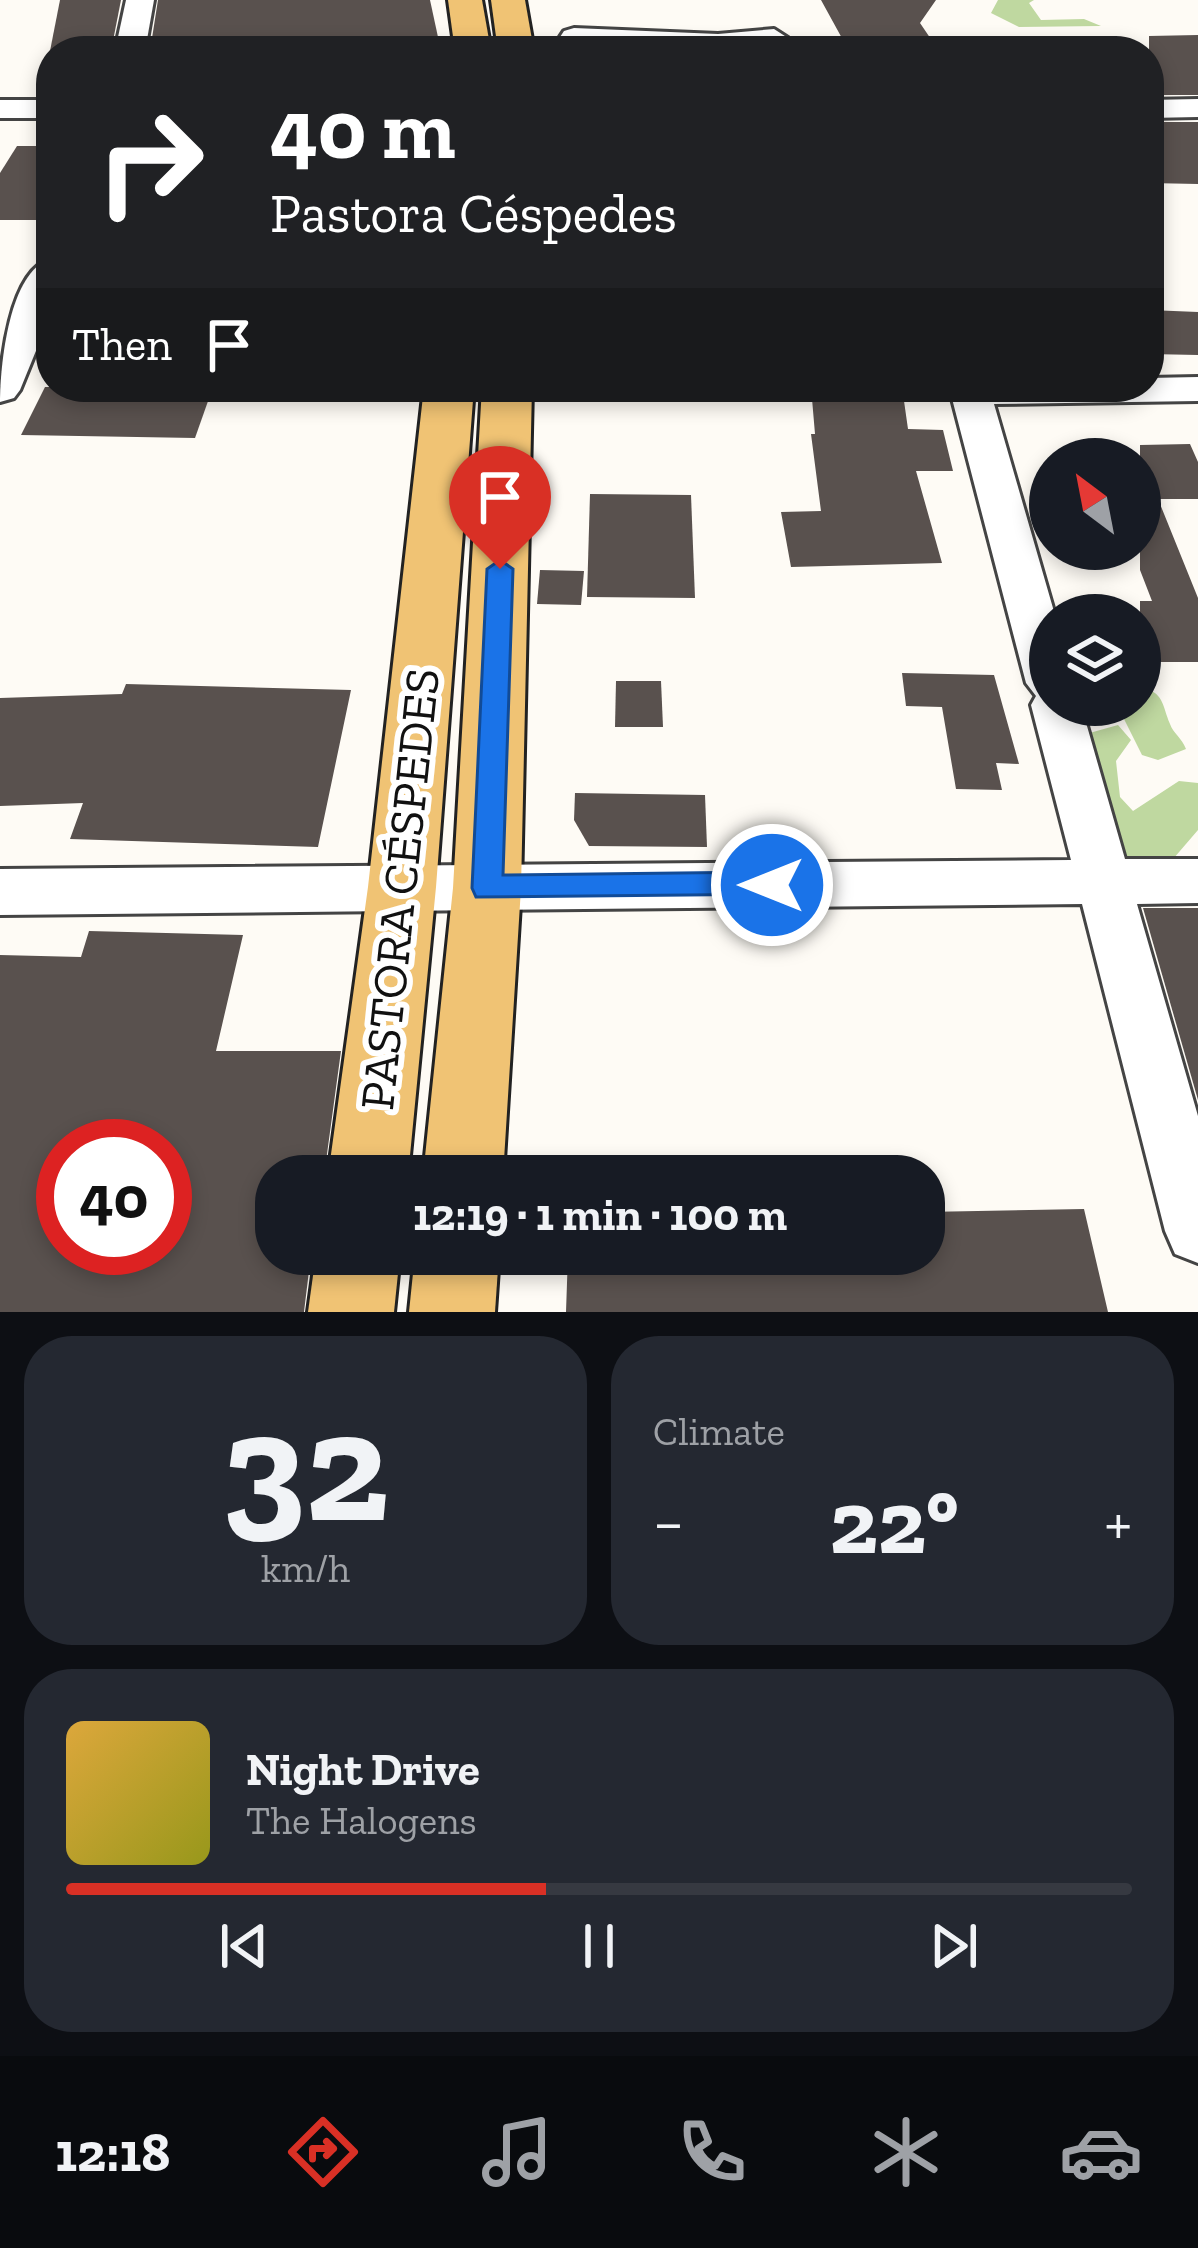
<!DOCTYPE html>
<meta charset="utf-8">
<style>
:root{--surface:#171b24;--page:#242831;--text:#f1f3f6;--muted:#9ea1a6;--line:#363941;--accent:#d93025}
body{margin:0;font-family:"Zilla Slab",serif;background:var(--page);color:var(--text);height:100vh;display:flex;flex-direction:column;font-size:45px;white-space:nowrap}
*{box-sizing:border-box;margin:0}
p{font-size:39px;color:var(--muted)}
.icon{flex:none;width:66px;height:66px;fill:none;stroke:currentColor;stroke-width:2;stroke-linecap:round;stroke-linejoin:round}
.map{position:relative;height:1312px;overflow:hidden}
.panel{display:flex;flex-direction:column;gap:24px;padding:24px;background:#0d0f14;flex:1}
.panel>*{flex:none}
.banner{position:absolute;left:36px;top:36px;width:1128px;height:366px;border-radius:48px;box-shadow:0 6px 18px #0003;background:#202124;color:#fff;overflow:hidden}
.needle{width:78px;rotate:328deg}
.buttons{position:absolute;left:1029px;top:438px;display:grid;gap:24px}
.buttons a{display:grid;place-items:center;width:132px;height:132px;border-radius:50%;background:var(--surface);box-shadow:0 6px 18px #0003;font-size:60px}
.speed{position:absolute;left:36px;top:1119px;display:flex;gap:24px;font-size:60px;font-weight:700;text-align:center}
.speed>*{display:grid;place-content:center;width:156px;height:156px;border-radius:50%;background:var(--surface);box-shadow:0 6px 18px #0003;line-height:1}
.speed .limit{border:18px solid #d22;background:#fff;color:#111}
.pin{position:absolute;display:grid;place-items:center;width:102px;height:102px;color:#fff;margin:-123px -51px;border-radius:50% 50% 50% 0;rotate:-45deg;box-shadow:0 0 12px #0007}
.pin .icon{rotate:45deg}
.me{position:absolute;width:132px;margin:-66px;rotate:270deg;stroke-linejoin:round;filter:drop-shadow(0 0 9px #0008)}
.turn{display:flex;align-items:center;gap:42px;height:252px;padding:0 36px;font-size:54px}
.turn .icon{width:156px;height:156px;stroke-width:2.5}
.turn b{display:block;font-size:84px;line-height:102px}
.then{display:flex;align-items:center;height:114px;padding:0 36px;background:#0003;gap:24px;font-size:45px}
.big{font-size:90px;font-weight:700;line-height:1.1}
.panel .widget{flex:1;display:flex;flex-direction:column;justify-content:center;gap:18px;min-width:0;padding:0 42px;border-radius:48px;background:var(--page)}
.panel .dial{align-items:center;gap:0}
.dial b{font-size:156px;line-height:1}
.song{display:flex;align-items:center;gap:36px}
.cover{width:144px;height:144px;border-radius:18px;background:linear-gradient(135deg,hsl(40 70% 55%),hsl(60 70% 35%))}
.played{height:12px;border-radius:6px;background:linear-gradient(90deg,var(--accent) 45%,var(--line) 45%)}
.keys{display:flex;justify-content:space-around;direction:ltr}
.heat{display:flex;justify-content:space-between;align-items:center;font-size:66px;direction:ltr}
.panel .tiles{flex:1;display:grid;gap:24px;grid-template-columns:1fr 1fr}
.widget:last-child{grid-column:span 2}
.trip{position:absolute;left:255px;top:1155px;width:690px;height:120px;border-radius:48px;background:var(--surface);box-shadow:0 6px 18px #0003;font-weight:700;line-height:120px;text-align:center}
.tab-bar{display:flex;height:192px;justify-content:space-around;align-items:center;background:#090b0e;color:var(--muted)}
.tab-bar .icon{width:84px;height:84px}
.tab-bar .active{color:var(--accent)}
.tab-bar b{font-size:54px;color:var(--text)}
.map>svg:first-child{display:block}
</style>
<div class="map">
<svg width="1198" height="1312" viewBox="0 0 1198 1312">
<rect width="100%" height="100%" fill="#fefbf5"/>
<g fill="#bfd8a0">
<polygon points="998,0 1034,0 1029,3 1041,20 1084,19 1101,26 1019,27 991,13"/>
<path d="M1140,688c24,3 22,17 30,36 3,9 12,14 16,25l-28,11 -16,-5 -20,-40 -36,2 -22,-12h76z"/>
<polygon points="1118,725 1131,740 1116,761 1120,797 1133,811 1179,781 1198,783 1198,830 1161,873 1134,881 1079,762 1086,734"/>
</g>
<g fill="#59514e" fill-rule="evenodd">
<polygon points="60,0 121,0 111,51 50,51"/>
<polygon points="158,0 430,0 441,51 150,51"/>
<polygon points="821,0 936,0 920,23 939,51 849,51"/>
<polygon points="1198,35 1198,95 1149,95 1149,36"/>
<polygon points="1149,122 1198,122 1198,184 1149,183"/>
<polygon points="17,146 51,146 51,207 45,220 0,220 0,173"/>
<polygon points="1149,310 1198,312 1198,355 1149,354"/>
<polygon points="45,387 213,387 195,438 21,435"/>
<polygon points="811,387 902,387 908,429 943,430 953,471 916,471 942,563 791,567 781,512 821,511 811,434 815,434"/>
<polygon points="1190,444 1198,462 1198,499 1158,499 1198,598 1198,662 1140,662 1140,601 1152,601 1140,570 1140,445"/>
<polygon points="590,494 691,495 695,598 587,597"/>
<polygon points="540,570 584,571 581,605 537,604"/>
<polygon points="902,673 994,675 1019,764 996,763 1002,790 956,789 942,707 906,706"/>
<polygon points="616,681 661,681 663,727 615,727"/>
<polygon points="126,684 351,690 318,847 70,839 83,803 0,806 0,698 122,694"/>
<polygon points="575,793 705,795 707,847 589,846 574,820"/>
<polygon points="1143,908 1198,908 1198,1100"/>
<path d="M89,931l154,4 -27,116h125l-17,125h-48v78h35l-7,58h-304v-357l81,2zM63,1146h102v102h-102z"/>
<polygon points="1084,1209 1108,1312 566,1312 568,1254 924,1254 924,1212"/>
</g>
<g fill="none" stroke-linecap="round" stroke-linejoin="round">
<defs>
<g id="minor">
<polygon points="126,0 154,0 145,51 115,51"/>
<path d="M574,28l144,6 56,-5 14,9c-21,23 -190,14 -224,5l-4,-6 4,-6z"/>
<polygon points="1198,99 1198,117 1149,118 1149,100"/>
<rect x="0" y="100" width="51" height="18"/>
<path d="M51,259v55l-31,76 -6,8 -14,4c0,-36 9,-132 51,-143z"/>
<polygon points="1198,377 1198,401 994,404 1055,615 1050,615 1050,705 1081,705 1125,859 1198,859 1198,903 1137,904 1198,1116 1198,1263 1175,1254 1165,1231 1082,904 0,915 0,869 1071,860 1031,705 1036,696 1026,683 949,387 1149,387 1149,378"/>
</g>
<g id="major">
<polygon points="448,0 482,0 491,51 455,51"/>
<polygon points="491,0 525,0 534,51 498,51"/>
<polygon points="424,387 474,387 436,887 408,1176 328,1176 368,887"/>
<polygon points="482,387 532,387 521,888 503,1176 423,1176 453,888"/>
<polygon points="316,1254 400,1254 394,1312 308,1312"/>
<polygon points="415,1254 499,1254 495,1312 409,1312"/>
</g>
</defs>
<use href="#minor" stroke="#444" stroke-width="6"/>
<use href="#major" stroke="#222" stroke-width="6"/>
<use href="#minor" fill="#fff" fill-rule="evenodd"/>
<use href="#major" fill="#f0c374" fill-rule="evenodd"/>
</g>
<polygon fill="#1a73e8" stroke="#114b97" stroke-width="3" points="500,560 513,569 503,875 772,872 788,885 783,894 476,897 472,888 487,569"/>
<g text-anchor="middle" stroke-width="12" stroke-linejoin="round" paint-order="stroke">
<g font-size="48" fill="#111" stroke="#fff">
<text transform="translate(399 889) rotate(-84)" y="17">PASTORA CÉSPEDES</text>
</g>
</g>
</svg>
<div class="buttons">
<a><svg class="needle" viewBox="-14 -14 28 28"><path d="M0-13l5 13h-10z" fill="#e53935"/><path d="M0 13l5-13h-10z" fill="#9ea1a6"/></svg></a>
<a><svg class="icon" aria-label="layers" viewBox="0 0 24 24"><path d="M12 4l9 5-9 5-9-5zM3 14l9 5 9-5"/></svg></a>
</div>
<div class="speed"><div class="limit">40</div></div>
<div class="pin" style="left:500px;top:569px;background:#d93025"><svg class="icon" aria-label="arrive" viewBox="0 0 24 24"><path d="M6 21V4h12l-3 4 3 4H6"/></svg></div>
<svg class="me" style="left:772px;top:885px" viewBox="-20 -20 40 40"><circle r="17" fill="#1a73e8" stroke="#fff" stroke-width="3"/><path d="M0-11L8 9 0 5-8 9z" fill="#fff"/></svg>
<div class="trip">12:19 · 1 min · 100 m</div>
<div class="banner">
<div class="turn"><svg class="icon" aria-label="right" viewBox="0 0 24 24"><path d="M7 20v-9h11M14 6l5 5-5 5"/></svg><div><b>40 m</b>Pastora Céspedes</div></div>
<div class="then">Then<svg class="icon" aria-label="arrive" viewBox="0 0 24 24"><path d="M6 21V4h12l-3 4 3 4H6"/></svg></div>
</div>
</div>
<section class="panel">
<div class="tiles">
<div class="widget dial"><b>32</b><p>km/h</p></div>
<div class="widget"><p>Climate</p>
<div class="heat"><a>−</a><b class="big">22°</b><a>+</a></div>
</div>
<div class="widget">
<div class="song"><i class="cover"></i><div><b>Night Drive</b><p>The Halogens</p></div></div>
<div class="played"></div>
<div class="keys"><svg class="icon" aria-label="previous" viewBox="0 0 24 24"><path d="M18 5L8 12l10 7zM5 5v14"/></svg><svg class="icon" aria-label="pause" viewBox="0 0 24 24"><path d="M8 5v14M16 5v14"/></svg><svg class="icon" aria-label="next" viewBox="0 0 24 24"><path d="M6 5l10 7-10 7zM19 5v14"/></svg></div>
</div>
</div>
</section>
<nav class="tab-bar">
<b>12:18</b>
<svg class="icon active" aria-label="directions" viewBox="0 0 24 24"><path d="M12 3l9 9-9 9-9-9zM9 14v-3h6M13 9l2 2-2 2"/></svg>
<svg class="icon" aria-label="music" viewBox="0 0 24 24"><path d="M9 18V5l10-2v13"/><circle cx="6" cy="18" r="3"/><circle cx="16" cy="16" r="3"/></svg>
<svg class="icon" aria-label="phone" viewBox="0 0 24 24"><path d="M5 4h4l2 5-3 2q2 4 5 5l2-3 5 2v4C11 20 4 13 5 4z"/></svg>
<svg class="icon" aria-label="climate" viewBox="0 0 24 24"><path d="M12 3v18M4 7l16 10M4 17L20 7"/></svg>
<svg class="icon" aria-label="car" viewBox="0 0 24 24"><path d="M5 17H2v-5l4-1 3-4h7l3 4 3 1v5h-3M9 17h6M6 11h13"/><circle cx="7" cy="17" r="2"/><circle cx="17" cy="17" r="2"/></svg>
</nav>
